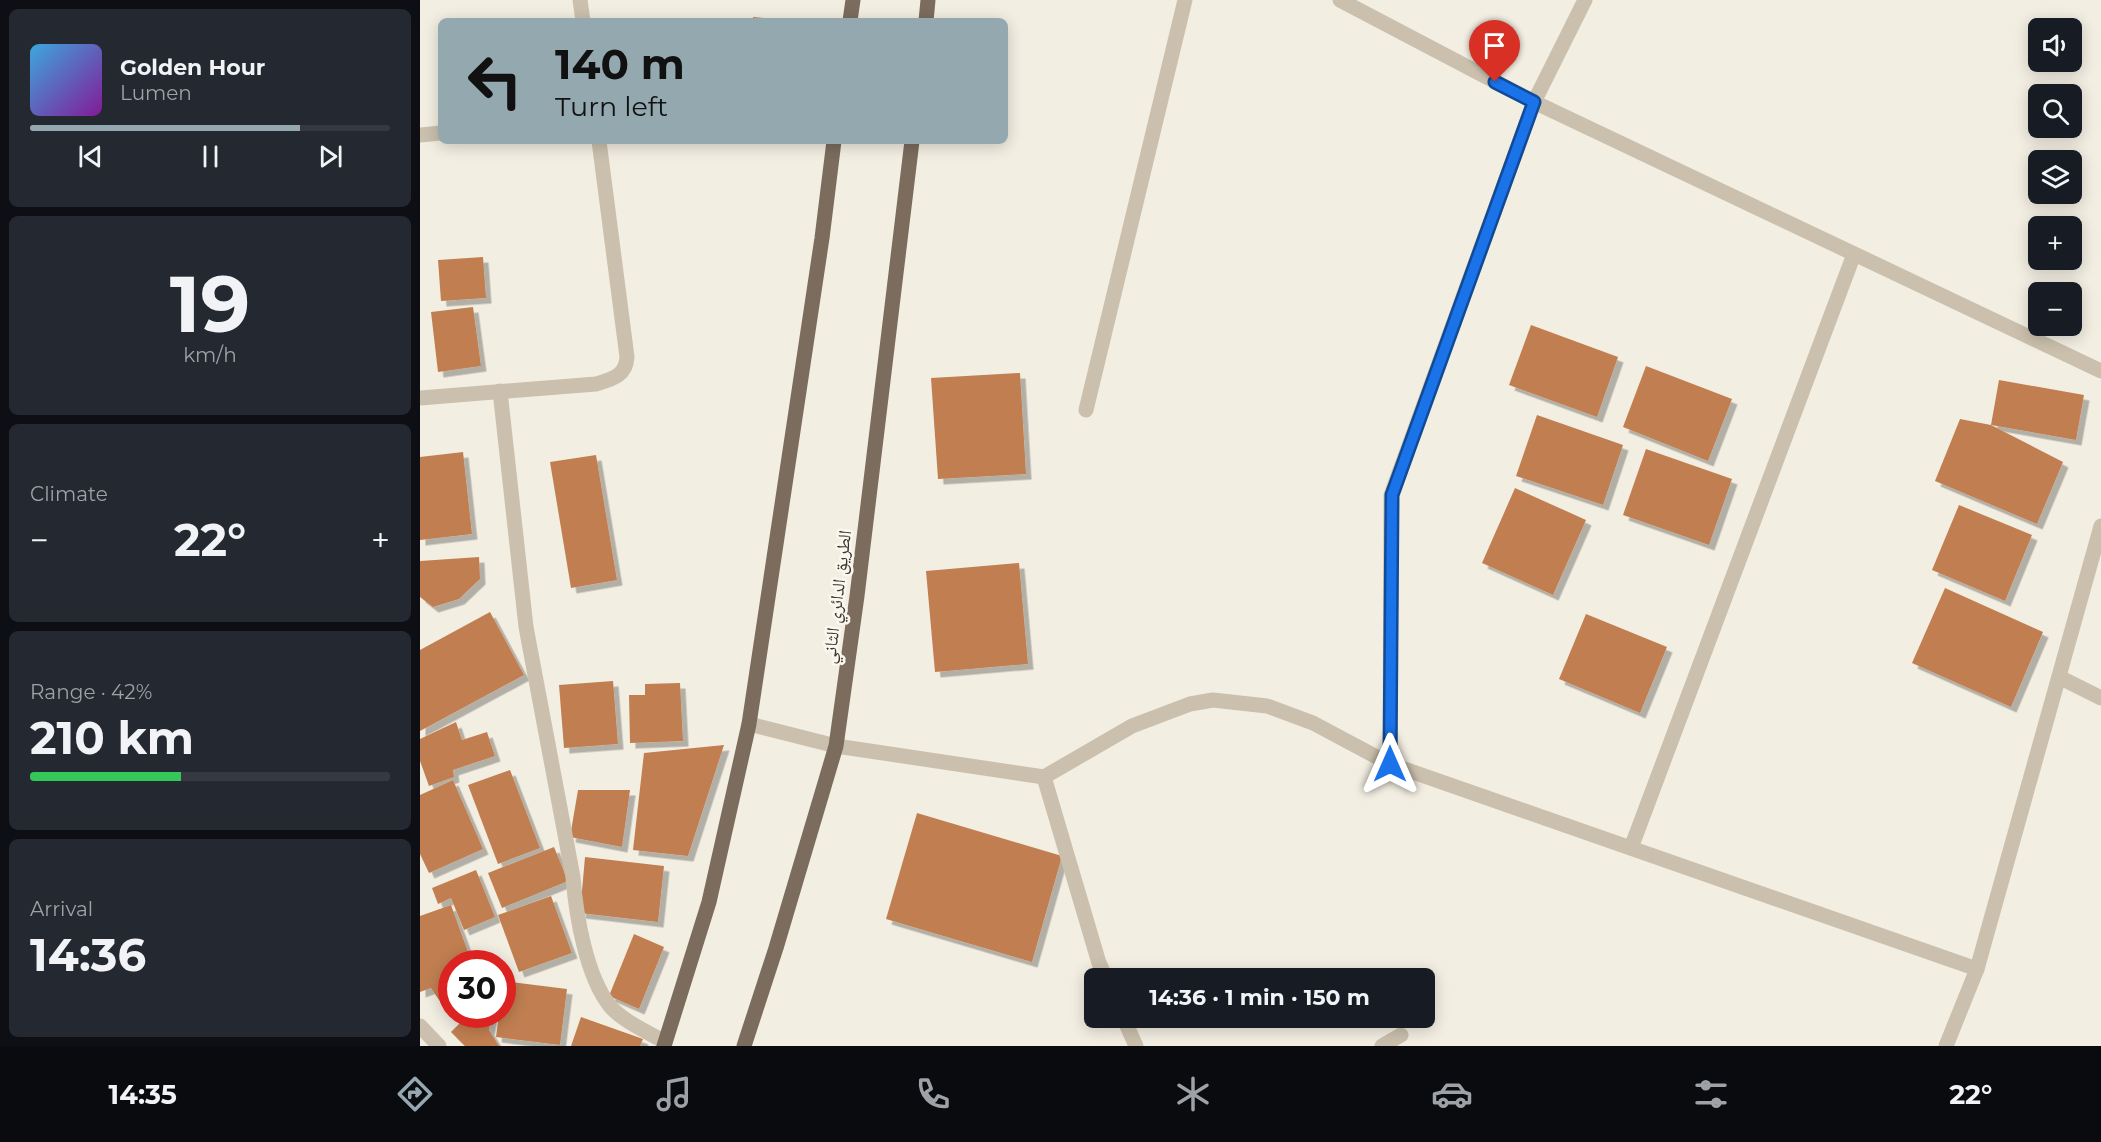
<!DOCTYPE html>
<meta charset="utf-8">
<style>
:root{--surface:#171b24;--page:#242831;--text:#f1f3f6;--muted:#9ea1a6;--line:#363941;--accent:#94a8b0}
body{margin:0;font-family:Montserrat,"Noto Naskh Arabic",sans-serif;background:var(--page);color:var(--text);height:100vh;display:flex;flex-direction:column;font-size:22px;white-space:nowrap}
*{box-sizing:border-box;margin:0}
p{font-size:20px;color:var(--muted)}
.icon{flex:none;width:33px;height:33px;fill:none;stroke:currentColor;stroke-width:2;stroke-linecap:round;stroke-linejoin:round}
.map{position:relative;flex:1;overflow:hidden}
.details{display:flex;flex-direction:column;gap:9px;padding:9px;background:#0d0f14;width:420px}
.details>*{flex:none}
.hud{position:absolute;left:18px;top:18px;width:570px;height:126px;border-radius:9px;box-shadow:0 3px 15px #0003;background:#94a8b0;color:#111;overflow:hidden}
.controls{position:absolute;left:1608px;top:18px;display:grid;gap:12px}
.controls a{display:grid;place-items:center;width:54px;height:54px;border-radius:9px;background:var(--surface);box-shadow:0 3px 15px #0003;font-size:30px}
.speed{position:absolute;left:18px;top:950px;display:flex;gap:12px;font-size:30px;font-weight:700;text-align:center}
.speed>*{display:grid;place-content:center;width:78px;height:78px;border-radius:50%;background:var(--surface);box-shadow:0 3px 15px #0003;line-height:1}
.speed .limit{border:9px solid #d22;background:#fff;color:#111}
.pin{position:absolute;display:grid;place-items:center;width:51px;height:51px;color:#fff;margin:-62px -26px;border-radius:50% 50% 50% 0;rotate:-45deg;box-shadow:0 0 6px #0007}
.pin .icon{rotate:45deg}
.me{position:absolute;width:66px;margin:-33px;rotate:0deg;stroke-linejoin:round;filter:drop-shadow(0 0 4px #0008)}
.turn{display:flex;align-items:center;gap:21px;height:126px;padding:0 18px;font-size:27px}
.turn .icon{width:78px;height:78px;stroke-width:2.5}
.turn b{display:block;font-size:42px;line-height:51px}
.big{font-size:45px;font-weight:700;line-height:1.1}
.details .card{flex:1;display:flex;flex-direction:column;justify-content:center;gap:9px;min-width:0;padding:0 21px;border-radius:9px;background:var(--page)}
.details .dial{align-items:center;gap:0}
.dial b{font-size:78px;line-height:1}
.song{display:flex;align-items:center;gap:18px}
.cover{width:72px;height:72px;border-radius:9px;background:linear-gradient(135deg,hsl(200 70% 55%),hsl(290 70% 35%))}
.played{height:6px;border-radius:3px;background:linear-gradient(90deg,var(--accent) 75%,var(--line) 75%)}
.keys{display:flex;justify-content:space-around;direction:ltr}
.heat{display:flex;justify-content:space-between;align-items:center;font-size:33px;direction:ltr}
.charge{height:9px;border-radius:4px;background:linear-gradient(90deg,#34c759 42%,var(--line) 0)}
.trip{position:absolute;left:664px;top:968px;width:351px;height:60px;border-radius:9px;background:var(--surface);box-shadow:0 3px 15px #0003;font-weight:700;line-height:60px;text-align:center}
.tabs{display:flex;height:96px;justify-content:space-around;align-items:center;background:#090b0e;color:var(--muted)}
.tabs .icon{width:42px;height:42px}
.tabs .selected{color:var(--accent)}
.tabs b{font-size:27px;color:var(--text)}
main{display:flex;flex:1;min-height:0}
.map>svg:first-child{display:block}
</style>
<main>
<section class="details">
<div class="card">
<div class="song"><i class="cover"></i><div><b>Golden Hour</b><p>Lumen</p></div></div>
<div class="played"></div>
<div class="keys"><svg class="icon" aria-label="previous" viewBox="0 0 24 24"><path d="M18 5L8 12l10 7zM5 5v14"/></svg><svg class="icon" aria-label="pause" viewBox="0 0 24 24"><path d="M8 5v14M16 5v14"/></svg><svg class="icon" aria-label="next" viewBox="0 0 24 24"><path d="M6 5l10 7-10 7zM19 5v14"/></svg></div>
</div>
<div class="card dial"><b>19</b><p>km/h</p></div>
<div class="card"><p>Climate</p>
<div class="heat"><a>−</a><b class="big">22°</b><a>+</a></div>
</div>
<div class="card"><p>Range · 42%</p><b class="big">210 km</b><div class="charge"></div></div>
<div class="card"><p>Arrival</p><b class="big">14:36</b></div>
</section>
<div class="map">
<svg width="1681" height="1046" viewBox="0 0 1681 1046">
<defs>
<filter id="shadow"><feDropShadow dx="5.5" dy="5.5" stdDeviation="0" flood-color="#0004"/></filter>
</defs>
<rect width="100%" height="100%" fill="#f3eee2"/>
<g fill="#c17f51" filter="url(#shadow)">
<polygon points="333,17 358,19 358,21 333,21"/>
<polygon points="63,257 66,298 21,301 18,260"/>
<polygon points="53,307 61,366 18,372 11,312"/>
<polygon points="1111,325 1198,357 1177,417 1089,385"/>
<polygon points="1226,366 1312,399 1288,461 1203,427"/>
<polygon points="600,373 606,474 518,479 511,378"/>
<polygon points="1579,380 1664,395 1656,440 1571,425"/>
<polygon points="1117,415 1203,445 1183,505 1096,476"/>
<polygon points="1540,419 1571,425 1643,462 1617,524 1515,481"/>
<polygon points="1226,449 1312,479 1289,545 1203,515"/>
<polygon points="43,452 52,534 0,540 0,457"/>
<polygon points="176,455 197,580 151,588 130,462"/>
<polygon points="1095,488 1166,520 1133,595 1062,563"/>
<polygon points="1539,505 1612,535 1585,601 1512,570"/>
<polygon points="59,557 60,579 39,599 13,607 0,597 0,561"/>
<polygon points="599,563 608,664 515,672 506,571"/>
<polygon points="1525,588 1623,632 1591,707 1492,663"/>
<polygon points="70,612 104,675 0,731 0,650"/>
<polygon points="1166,614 1247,647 1220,713 1139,679"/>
<polygon points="193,681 198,744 144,748 139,685"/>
<polygon points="260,683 263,741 210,743 209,695 225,695 225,684"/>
<polygon points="36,722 42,740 67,732 75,756 33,770 34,777 9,786 0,761 0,739"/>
<polygon points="304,745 268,856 213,850 224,753"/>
<polygon points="90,770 120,848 78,864 48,785"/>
<polygon points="33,780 63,849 9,873 0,854 0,795"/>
<polygon points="158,790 210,790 202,847 150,837"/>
<polygon points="497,813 642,856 612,962 466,919"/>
<polygon points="134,847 148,881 82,908 68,873"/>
<polygon points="165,857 244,866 238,922 160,913"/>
<polygon points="56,870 75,917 44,930 31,898 18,904 12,888"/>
<polygon points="131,896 152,953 99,972 78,915"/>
<polygon points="31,905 52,963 32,963 32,999 23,1006 11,988 0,992 0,916"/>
<polygon points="214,934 244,947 219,1009 189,996"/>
<polygon points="83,981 147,989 140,1045 76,1037 79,1014 82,1014"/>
<polygon points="49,1014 72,1014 69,1030 79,1046 45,1046 31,1032"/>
<polygon points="161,1017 223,1039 220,1046 151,1046"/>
</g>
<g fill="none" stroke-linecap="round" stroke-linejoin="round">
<polyline stroke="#cbc0ad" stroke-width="15" points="962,1046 981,1035"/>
<g stroke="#cbc0ad" stroke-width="15">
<polyline points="160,0 163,21"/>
<polyline points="920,0 1114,102 1681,371"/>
<polyline points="0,135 21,133"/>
<path d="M80,391l26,236 47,250c3,38 13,99 37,129 11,14 39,27 55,36"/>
<path d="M0,398l176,-14c16,-5 30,-8 31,-27l-28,-216"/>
<polyline points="666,410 765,0"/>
<polyline points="1639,677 1681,698"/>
<polyline points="329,724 416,746 624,777 712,726 770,704 793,700 847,706 893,723 970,764 1557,969"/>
<polyline points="970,764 971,495 1114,102 1165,0"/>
<polyline points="624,777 679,963 686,978"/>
<polyline points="1211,848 1434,254"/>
<polyline points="703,1017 716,1046"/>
<polyline points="0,1026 19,1046"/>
<polyline points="1526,1046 1557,969 1681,526"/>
</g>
<g stroke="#7b6c5e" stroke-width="15">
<polyline points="430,21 433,0"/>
<polyline points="506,21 508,0"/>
<polyline points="244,1046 289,902 329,724 402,238 414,141"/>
<polyline points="324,1046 356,948 416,746 437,596 492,141"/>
</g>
</g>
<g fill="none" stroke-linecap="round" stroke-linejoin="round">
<defs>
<polyline id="route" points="970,764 972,495 1114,102 1075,82"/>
</defs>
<use href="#route" stroke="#114b97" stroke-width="15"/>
<use href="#route" stroke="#1a73e8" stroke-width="10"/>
</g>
<g text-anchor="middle" stroke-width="5" stroke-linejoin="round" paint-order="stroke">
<g font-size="18" fill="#3a322c" stroke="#faf7ee">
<text transform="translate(417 597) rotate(-83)" y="6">الطريق الدائري الثاني</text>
</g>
</g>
</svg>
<div class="controls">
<a><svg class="icon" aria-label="sound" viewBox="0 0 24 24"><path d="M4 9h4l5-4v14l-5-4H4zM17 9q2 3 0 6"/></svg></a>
<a><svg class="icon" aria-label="search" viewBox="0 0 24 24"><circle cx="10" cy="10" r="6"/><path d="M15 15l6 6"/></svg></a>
<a><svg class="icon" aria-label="layers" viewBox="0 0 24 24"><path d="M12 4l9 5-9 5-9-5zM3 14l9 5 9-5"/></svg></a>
<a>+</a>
<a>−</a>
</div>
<div class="speed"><div class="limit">30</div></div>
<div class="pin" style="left:1075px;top:82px;background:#d93025"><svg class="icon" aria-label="arrive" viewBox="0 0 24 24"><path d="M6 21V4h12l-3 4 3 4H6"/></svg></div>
<svg class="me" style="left:970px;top:764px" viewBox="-20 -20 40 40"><path d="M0-17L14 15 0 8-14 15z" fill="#1a73e8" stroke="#fff" stroke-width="4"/></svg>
<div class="trip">14:36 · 1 min · 150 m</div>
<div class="hud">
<div class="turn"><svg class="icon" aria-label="left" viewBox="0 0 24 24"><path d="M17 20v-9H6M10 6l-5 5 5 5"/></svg><div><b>140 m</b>Turn left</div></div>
</div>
</div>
</main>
<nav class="tabs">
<b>14:35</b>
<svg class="icon selected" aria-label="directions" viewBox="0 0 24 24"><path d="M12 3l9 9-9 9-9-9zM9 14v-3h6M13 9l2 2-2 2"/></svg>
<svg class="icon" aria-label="music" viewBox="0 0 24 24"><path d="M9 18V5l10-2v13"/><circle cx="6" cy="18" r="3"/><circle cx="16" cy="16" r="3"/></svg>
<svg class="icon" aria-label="phone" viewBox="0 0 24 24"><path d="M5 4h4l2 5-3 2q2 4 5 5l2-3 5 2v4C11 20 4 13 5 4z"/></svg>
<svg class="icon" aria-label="climate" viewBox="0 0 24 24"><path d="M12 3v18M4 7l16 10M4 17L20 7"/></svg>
<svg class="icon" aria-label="car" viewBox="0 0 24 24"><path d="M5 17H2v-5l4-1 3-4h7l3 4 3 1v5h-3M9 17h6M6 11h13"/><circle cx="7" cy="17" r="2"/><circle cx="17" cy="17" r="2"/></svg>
<svg class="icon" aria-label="filters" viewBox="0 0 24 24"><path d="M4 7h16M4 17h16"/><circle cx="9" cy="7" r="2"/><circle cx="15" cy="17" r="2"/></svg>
<b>22°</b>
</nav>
